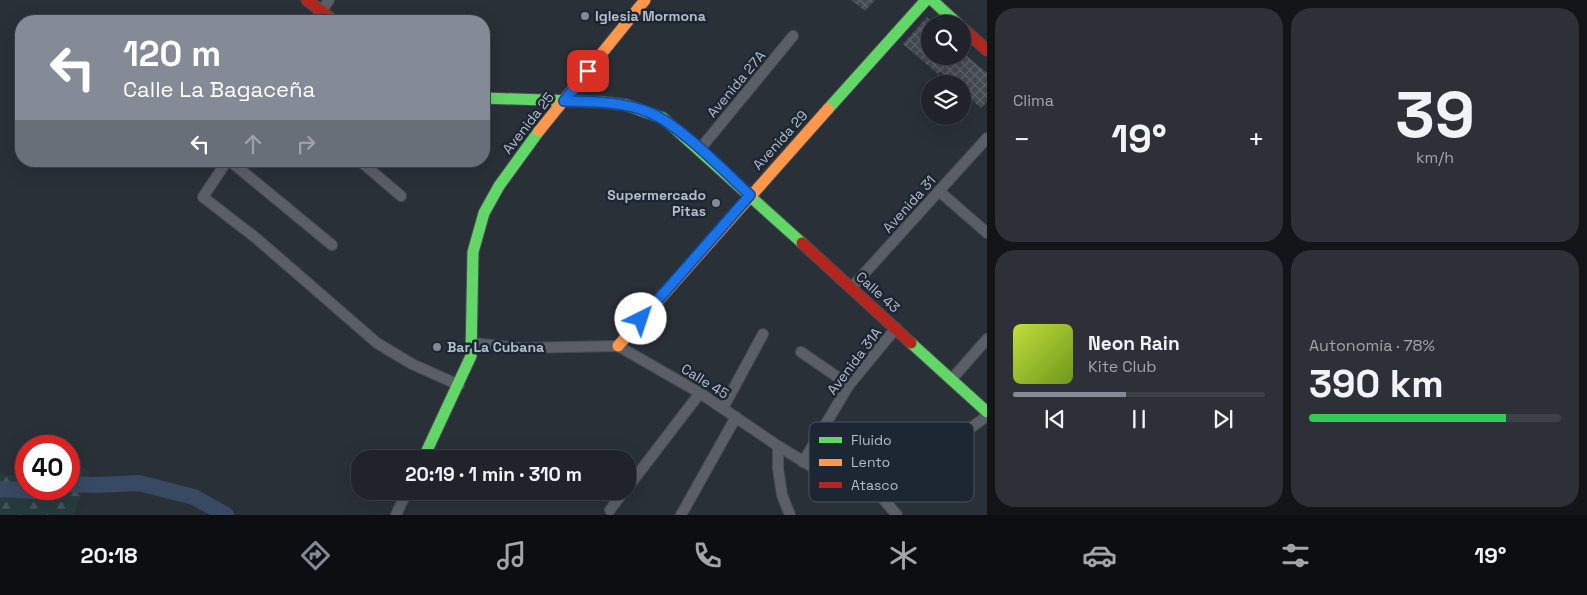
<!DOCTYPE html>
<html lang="es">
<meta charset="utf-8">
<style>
:root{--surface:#20242a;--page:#2d3036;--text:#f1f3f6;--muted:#a2a4a8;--line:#3d4147;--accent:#848b96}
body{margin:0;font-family:"Space Grotesk",sans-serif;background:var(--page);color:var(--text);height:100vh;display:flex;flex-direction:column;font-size:19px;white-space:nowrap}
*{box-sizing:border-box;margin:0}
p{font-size:16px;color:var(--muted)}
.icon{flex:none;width:28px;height:28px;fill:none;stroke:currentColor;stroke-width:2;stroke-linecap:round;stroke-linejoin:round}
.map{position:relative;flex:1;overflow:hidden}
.panel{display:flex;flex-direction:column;gap:8px;padding:8px;background:#121417;width:600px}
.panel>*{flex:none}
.hud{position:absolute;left:15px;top:15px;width:475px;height:152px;border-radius:20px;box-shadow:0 5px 20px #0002,0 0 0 1px var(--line);background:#848b96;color:#fff;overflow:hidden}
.controls{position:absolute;left:921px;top:15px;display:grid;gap:10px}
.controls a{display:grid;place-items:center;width:50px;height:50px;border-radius:50%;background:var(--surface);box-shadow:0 5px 20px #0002,0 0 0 1px var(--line);font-size:25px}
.speed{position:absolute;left:15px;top:435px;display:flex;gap:10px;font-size:25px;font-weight:700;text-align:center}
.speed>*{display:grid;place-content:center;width:65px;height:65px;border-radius:50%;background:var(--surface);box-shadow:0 5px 20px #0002,0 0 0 1px var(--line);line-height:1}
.speed .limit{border:8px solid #d22;background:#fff;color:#111}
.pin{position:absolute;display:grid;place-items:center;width:42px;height:42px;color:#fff;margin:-21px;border-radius:10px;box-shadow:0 2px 8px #0006}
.me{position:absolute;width:55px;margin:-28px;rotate:41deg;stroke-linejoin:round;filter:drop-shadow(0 0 4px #0008)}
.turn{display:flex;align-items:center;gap:18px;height:105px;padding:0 25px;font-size:22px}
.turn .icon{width:65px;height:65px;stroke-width:2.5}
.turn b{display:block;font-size:35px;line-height:42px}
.lanes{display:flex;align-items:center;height:48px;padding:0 25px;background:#0003;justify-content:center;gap:25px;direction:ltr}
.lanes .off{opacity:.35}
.big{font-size:38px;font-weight:700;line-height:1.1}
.panel .card{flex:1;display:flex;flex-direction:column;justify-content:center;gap:8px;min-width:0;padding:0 18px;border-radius:20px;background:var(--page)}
.panel .dial{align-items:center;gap:0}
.dial b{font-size:65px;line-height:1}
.song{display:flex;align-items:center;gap:15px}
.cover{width:60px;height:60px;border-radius:8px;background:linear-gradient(135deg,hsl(70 70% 55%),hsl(80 70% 35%))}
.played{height:5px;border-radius:2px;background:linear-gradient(90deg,var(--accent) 45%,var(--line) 45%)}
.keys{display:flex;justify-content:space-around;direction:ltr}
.heat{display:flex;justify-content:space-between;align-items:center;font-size:28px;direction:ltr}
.charge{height:8px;border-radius:4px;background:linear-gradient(90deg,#34c759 78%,var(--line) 0)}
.panel .tiles{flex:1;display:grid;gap:8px;grid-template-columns:repeat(2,1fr)}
.trip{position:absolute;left:351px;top:450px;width:285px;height:50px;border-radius:20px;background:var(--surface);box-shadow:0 5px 20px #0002,0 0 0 1px var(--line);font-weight:700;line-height:50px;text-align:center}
.dock{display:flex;height:80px;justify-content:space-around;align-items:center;background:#0d0e11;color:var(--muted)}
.dock .icon{width:35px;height:35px}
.dock .on{color:var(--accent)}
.dock b{font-size:22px;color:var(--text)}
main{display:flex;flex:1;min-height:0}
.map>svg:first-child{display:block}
</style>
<main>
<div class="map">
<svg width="987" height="515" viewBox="0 0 987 515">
<defs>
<pattern id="forest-firs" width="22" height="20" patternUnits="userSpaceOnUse" patternTransform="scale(1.25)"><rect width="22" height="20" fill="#273a3e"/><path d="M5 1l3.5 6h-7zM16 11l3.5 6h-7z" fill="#445559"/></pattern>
<pattern id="building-cross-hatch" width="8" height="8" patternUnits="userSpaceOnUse" patternTransform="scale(1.25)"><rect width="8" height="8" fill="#444950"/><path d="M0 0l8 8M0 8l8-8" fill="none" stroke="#5d6168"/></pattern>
</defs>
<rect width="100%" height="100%" fill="#2a3038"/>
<polygon fill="url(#forest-firs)" points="79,464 90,472 74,515 0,515 0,473 26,478 26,489 69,489 69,468"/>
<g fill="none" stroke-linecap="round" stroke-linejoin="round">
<g stroke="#384963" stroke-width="16">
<polyline points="69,484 96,485 139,483 194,497 226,515"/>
<polyline points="0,489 35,491 45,489"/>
</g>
</g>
<g fill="url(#building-cross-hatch)">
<polygon points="851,0 875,0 865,11"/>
<polygon points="927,17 934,24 930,24 930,56 962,56 962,52 987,73 987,102 981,108 963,92 962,84 956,84 940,71 938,74 903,44"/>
</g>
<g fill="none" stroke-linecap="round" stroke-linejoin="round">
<defs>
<g id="street">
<polyline points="315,21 329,0"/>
<polyline points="700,149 793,36"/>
<polyline points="227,161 203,197 256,238 377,343 412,364 459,385"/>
<polyline points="230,161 332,245"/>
<polyline points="360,161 401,196"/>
<polyline points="939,191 987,233"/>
<polyline points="851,288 987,138"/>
<polyline points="472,343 520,348 618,346 700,393 778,446 852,491 867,495 879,494 897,515"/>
<polyline points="801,352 849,385"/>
<polyline points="951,380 987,339"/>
<polyline points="723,408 763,334"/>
<polyline points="778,446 778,468 782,495 790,515"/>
<polyline points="803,462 849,385 896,328"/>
<polyline points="628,487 700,393"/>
<polyline points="879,494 987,416"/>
<polyline points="610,510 624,491"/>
<polyline points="396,515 407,491"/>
<polyline points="681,515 736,417"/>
</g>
<g id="fast">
<polyline points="932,0 958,24"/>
<polyline points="484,98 602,102 626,105 663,118 802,243"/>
<polyline points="828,109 926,0"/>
<polyline points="911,343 987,412"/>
<polyline points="423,459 471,356 473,252 484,213 499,186 539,131"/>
</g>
<g id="slow">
<polyline points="539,131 645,0"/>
<polyline points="618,346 828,109"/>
</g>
<g id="jam">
<polyline points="307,0 334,21"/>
<polyline points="962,28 987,50"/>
<polyline points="802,243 911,343"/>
</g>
</defs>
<use href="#street" stroke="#484c53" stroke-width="12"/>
<use href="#fast" stroke="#484c53" stroke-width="13"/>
<use href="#slow" stroke="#484c53" stroke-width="13"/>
<use href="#jam" stroke="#484c53" stroke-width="13"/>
<use href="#street" stroke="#5a5e66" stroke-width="10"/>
<use href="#fast" stroke="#63d668" stroke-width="11"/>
<use href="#slow" stroke="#ff974d" stroke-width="11"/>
<use href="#jam" stroke="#b3261e" stroke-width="11"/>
</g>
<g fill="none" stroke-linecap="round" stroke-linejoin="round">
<defs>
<path id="route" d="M588,71l-24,30c28,1 57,0 84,11 30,11 77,60 102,83l-109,124"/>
</defs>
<use href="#route" stroke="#114b97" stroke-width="12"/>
<use href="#route" stroke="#1a73e8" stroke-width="9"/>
</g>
<g fill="#848b96" stroke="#1d2633" stroke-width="2">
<circle cx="585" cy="16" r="5"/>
<circle cx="716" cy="203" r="5"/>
<circle cx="437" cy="347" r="5"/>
</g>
<g text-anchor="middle" stroke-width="5" stroke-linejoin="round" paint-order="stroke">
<g font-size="14" font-weight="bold" fill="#b4bcc9" stroke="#1d2633" text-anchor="start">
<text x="595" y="21">Iglesia Mormona</text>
<text x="706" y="200" text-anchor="end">Supermercado<tspan x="706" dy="16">Pitas</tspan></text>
<text x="447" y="352">Bar La Cubana</text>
</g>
<g font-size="14" fill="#b4bcc9" stroke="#1d2633">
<text transform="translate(736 84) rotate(-50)" y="5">Avenida 27A</text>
<text transform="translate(528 123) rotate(-52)" y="5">Avenida 25</text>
<text transform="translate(780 140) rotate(-48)" y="5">Avenida 29</text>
<text transform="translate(909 204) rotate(-48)" y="5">Avenida 31</text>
<text transform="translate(878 292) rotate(42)" y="5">Calle 43</text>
<text transform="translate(854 361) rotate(-53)" y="5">Avenida 31A</text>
<text transform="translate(705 381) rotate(32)" y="5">Calle 45</text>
</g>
</g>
<rect x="809" y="422" width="165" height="80" rx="8" fill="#1d2633" stroke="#4a5360" stroke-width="1"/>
<rect x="819" y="437" width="23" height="6" fill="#63d668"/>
<rect x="819" y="459" width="23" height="7" fill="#ff974d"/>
<rect x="819" y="482" width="23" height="6" fill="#b3261e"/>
<g font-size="14" fill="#b4bcc9">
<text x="851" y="445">Fluido</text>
<text x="851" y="467">Lento</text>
<text x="851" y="490">Atasco</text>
</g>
</svg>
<div class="controls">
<a><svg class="icon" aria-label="search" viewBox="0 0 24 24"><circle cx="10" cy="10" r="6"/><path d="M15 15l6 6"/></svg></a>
<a><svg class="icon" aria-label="layers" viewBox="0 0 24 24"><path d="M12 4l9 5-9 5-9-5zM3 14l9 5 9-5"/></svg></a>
</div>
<div class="speed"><div class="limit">40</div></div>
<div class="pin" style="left:588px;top:71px;background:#d93025"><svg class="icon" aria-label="arrive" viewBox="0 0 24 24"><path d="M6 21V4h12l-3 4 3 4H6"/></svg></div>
<svg class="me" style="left:641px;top:319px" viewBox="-20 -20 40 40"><circle r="19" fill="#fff"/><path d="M0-13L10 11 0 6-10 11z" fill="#1a73e8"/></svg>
<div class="trip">20:19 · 1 min · 310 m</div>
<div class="hud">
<div class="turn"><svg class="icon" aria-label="left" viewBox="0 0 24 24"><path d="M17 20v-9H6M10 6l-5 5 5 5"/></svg><div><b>120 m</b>Calle La Bagaceña</div></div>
<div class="lanes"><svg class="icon" aria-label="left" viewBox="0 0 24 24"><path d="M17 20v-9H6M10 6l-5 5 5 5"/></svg><svg class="icon off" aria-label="ahead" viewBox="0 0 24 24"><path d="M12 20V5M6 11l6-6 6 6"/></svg><svg class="icon off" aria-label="right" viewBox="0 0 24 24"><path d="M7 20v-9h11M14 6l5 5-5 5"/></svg></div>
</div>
</div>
<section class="panel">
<div class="tiles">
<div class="card"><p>Clima</p>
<div class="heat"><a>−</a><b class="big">19°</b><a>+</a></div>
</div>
<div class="card dial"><b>39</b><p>km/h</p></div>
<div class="card">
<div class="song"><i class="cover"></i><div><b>Neon Rain</b><p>Kite Club</p></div></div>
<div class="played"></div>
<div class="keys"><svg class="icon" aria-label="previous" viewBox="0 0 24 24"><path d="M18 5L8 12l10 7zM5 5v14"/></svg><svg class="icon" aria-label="pause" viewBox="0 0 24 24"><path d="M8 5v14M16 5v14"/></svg><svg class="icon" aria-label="next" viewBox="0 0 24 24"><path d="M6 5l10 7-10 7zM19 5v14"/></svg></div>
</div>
<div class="card"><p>Autonomía · 78%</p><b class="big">390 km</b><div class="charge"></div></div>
</div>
</section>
</main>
<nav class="dock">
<b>20:18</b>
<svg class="icon on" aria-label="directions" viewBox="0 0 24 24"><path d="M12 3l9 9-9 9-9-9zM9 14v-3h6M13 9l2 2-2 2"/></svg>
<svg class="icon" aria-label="music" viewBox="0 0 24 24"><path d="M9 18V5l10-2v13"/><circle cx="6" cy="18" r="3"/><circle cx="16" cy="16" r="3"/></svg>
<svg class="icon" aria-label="phone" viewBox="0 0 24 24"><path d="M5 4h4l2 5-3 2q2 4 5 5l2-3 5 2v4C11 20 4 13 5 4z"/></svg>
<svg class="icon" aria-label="climate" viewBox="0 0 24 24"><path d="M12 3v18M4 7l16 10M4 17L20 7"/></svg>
<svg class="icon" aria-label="car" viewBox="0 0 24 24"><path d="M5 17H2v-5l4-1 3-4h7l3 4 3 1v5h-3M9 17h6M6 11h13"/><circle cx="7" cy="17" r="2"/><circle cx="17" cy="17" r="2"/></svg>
<svg class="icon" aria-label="filters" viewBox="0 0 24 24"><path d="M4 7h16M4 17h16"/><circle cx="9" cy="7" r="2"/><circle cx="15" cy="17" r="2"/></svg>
<b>19°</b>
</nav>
